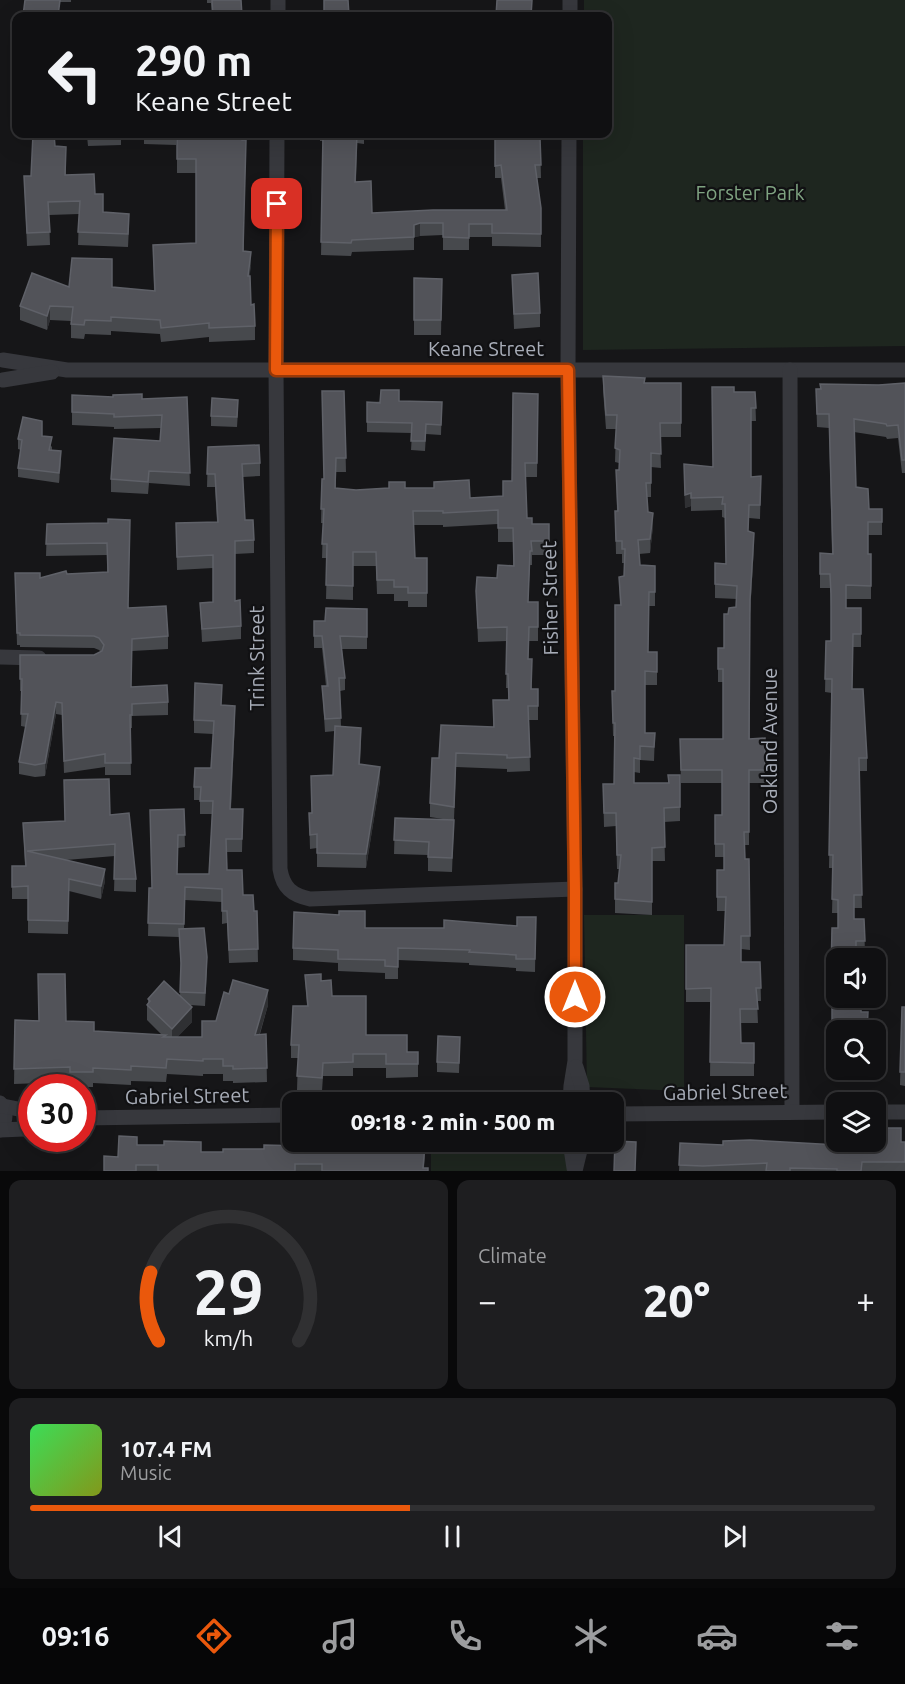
<!DOCTYPE html>
<meta charset="utf-8">
<style>
:root{--surface:#101012;--page:#1e1e20;--text:#f1f3f6;--muted:#9c9d9f;--line:#303032;--accent:#ea580c}
body{margin:0;font-family:Ubuntu,sans-serif;background:var(--page);color:var(--text);height:100vh;display:flex;flex-direction:column;font-size:22px;white-space:nowrap}
*{box-sizing:border-box;margin:0}
p{font-size:20px;color:var(--muted)}
.icon{flex:none;width:33px;height:33px;fill:none;stroke:currentColor;stroke-width:2;stroke-linecap:round;stroke-linejoin:round}
.map{position:relative;height:1171px;overflow:hidden}
.drawer{display:flex;flex-direction:column;gap:9px;padding:9px;background:#09090a;flex:1}
.drawer>*{flex:none}
.hud{position:absolute;left:12px;top:12px;width:600px;height:126px;border-radius:12px;box-shadow:0 6px 24px #0002,0 0 0 2px var(--line);background:#101012;color:var(--text);overflow:hidden}
.tools{position:absolute;left:826px;top:948px;display:grid;gap:12px}
.tools a{display:grid;place-items:center;width:60px;height:60px;border-radius:12px;background:var(--surface);box-shadow:0 6px 24px #0002,0 0 0 2px var(--line);font-size:30px}
.speed{position:absolute;left:18px;top:1074px;display:flex;gap:12px;font-size:30px;font-weight:700;text-align:center}
.speed>*{display:grid;place-content:center;width:78px;height:78px;border-radius:50%;background:var(--surface);box-shadow:0 6px 24px #0002,0 0 0 2px var(--line);line-height:1}
.speed .limit{border:9px solid #d22;background:#fff;color:#111}
.pin{position:absolute;display:grid;place-items:center;width:51px;height:51px;color:#fff;margin:-26px;border-radius:12px;box-shadow:0 3px 9px #0006}
.me{position:absolute;width:66px;margin:-33px;rotate:0deg;stroke-linejoin:round;filter:drop-shadow(0 0 4px #0008)}
.turn{display:flex;align-items:center;gap:21px;height:126px;padding:0 24px;font-size:27px}
.turn .icon{width:78px;height:78px;stroke-width:2.5}
.turn b{display:block;font-size:42px;line-height:51px}
.big{font-size:45px;font-weight:800;line-height:1.1}
.drawer .tile{flex:1;display:flex;flex-direction:column;justify-content:center;gap:9px;min-width:0;padding:0 21px;border-radius:12px;background:var(--page)}
.drawer .dial{align-items:center;gap:0}
.dial svg{height:156px;overflow:visible;fill:none;stroke:var(--line);stroke-width:7;stroke-linecap:round;text-anchor:middle}
.dial text{fill:var(--text);stroke:none}
.song{display:flex;align-items:center;gap:18px}
.cover{width:72px;height:72px;border-radius:9px;background:linear-gradient(135deg,hsl(130 70% 55%),hsl(70 70% 35%))}
.played{height:6px;border-radius:3px;background:linear-gradient(90deg,var(--accent) 45%,var(--line) 45%)}
.keys{display:flex;justify-content:space-around;direction:ltr}
.heat{display:flex;justify-content:space-between;align-items:center;font-size:33px;direction:ltr}
.drawer .tiles{flex:1;display:grid;gap:9px;grid-template-columns:1fr 1fr}
.tile:last-child{grid-column:span 2}
.trip{position:absolute;left:282px;top:1092px;width:342px;height:60px;border-radius:12px;background:var(--surface);box-shadow:0 6px 24px #0002,0 0 0 2px var(--line);font-weight:800;line-height:60px;text-align:center}
.tabs{display:flex;height:96px;justify-content:space-around;align-items:center;background:#060607;color:var(--muted)}
.tabs .icon{width:42px;height:42px}
.tabs .selected{color:var(--accent)}
.tabs b{font-size:27px;color:var(--text)}
.map>svg:first-child{display:block}
</style>
<div class="map">
<svg width="905" height="1171" viewBox="0 0 905 1171">
<rect width="100%" height="100%" fill="#161618"/>
<g fill="#1e261f">
<polygon points="584,0 905,0 905,346 583,350 583,134 608,134 608,16 584,16"/>
<polygon points="584,915 684,915 684,1091 587,1087"/>
<polygon points="431,1142 568,1142 569,1171 431,1171"/>
</g>
<g fill="none" stroke-linecap="round" stroke-linejoin="round">
<g stroke="#37383d" stroke-width="15">
<polyline points="278,16 278,0"/>
<polyline points="570,16 570,0"/>
<path d="M277,134l-1,236 4,499c3,19 12,26 30,30l265,-10"/>
<polyline points="569,134 568,370 575,889 575,1061 571,1086 570,1102"/>
<polyline points="3,360 67,370 905,370"/>
<polyline points="790,370 792,1112"/>
<polyline points="3,380 52,372"/>
<polyline points="0,657 39,658"/>
<polyline points="576,1067 582,1086 583,1102"/>
<path d="M0,1103c7,9 6,18 0,27"/>
<polyline points="3,1106 23,1110 32,1114"/>
<polyline points="876,1112 905,1112"/>
<polyline points="614,1114 837,1112"/>
<polyline points="82,1118 292,1115"/>
<polyline points="0,1130 24,1129 32,1124"/>
<polyline points="570,1142 574,1168"/>
<polyline points="575,1171 582,1142"/>
</g>
</g>
<g fill="#47494d">
<polygon points="25,0 71,0 71,2 60,2"/>
<polygon points="207,0 241,0 242,16 212,16 211,3 207,3"/>
<polygon points="28,134 121,134 121,145 88,146 87,136 54,137 55,146 66,160 66,175 95,194 103,212 129,227 128,247 78,245 79,214 49,215 50,245 27,246 24,176 31,176 33,140 29,140"/>
<polygon points="144,134 176,134 176,145 144,144"/>
<polygon points="211,134 242,134 244,252 251,266 249,276 251,305 255,326 255,340 209,342 209,337 161,342 160,334 111,331 111,335 85,334 84,339 71,338 71,321 50,320 47,330 20,320 20,306 69,287 112,288 154,291 153,245 196,243 196,173 177,173 177,138 211,139"/>
<polygon points="320,134 364,134 364,144 357,143 356,182 372,213 505,210 501,178 495,178 495,134 540,138 541,178 537,178 541,208 541,247 492,246 492,237 469,237 469,250 443,250 443,235 420,236 414,237 414,250 352,252 351,256 321,255 323,141 320,141"/>
<polygon points="512,275 540,313 540,327 514,329"/>
<polygon points="414,278 442,279 441,335 414,335"/>
<polygon points="603,376 645,383 681,383 681,437 660,437 661,468 651,467 651,497 647,497 648,512 653,526 650,553 639,554 640,565 655,566 655,606 649,606 648,652 657,652 657,685 645,685 645,733 655,733 654,761 640,760 640,773 634,772 634,783 668,783 668,775 680,775 680,821 664,822 665,861 652,861 652,915 615,913 615,883 618,883 620,869 617,869 616,826 604,827 603,784 614,784 615,736 613,736 612,691 615,691 620,605 619,577 624,576 625,563 622,563 622,554 616,554 615,511 617,511 616,470 619,470 619,463 615,462 616,429 606,429 603,390"/>
<polygon points="905,383 905,473 902,473 898,438 887,439 886,437 854,432 856,487 869,509 882,509 882,535 868,535 868,554 871,554 871,599 846,599 846,608 861,608 861,647 853,647 852,689 867,758 867,771 859,771 862,908 854,908 854,919 864,919 865,954 856,954 837,958 837,986 831,986 832,928 838,928 838,913 832,913 833,868 829,868 832,693 825,692 826,641 831,641 831,607 830,588 820,588 820,553 832,554 829,428 817,427 816,389"/>
<polygon points="344,391 346,472 336,472 336,488 356,490 405,488 470,498 503,496 503,481 512,481 538,394 537,477 525,477 527,518 532,524 549,524 549,555 532,555 532,565 530,565 528,602 538,602 538,641 529,641 528,659 532,689 538,706 538,720 529,720 530,771 507,772 507,769 456,767 452,872 428,871 428,855 394,854 395,818 449,820 430,817 430,803 439,758 493,727 493,700 508,700 508,688 506,688 507,641 478,642 476,591 497,578 513,566 513,542 498,542 498,524 443,527 443,525 414,525 415,558 427,558 427,607 408,607 408,601 394,601 394,594 377,594 376,566 353,566 353,600 326,599 327,558 322,558 323,523 321,523 322,479 324,479"/>
<polygon points="734,392 755,392 756,421 751,421 751,477 761,476 760,519 749,518 748,531 754,546 750,614 750,739 765,738 765,783 749,783 749,845 744,845 745,859 749,859 750,950 741,949 741,962 760,962 761,1001 757,1001 758,1023 740,1023 741,1043 754,1043 754,1076 710,1076 711,1002 686,1002 686,945 724,945 725,911 717,911 717,870 724,870 724,857 715,857 715,815 722,815 722,783 681,783 680,739 723,739 723,682 718,682 718,648 724,648 728,614 736,607 737,599 715,598 715,563 726,564 725,518 722,517 722,510 691,511 691,506 685,508 684,464 713,467"/>
<polygon points="72,395 142,399 187,397 190,486 149,483 148,494 111,492 111,479 160,441 161,428 114,429 114,427 72,425"/>
<polygon points="399,401 442,402 441,435 426,434 425,451 411,450 412,433 367,432 367,402"/>
<polygon points="238,410 237,427 211,426 211,416"/>
<polygon points="42,436 52,447 52,450 61,461 59,483 18,477 18,468 21,450 18,449 18,439"/>
<polygon points="208,447 260,463 260,476 243,477 245,520 254,540 254,553 235,554 235,601 241,626 241,639 202,642 200,603 213,602 213,568 177,570 176,523 217,522 215,487 207,487"/>
<polygon points="108,523 129,608 168,636 168,649 132,651 131,687 168,702 168,715 132,716 132,728 130,728 131,775 105,775 105,767 64,773 62,715 56,714 45,776 35,777 19,774 19,762 26,727 21,726 22,691 20,691 20,655 94,655 101,652 99,650 94,648 20,647 20,645 17,645 15,573 40,578 67,574 107,572 107,555 46,556 47,524"/>
<polygon points="367,609 367,649 342,649 345,678 345,690 340,691 341,727 361,742 360,764 380,781 366,868 317,867 317,848 310,849 309,813 312,813 311,776 333,775 335,731 325,732 322,686 326,686 322,648 314,648 314,621 325,621"/>
<polygon points="222,705 235,719 231,809 243,809 242,852 227,852 227,870 254,911 257,911 258,962 229,963 227,923 222,924 222,902 185,900 184,929 207,970 205,1006 190,1005 192,1022 177,1037 202,1037 216,1021 268,1005 260,1034 266,1034 267,1082 233,1083 233,1081 223,1081 223,1074 203,1074 203,1076 167,1074 166,1082 131,1081 131,1085 93,1083 93,1087 70,1087 70,1082 14,1084 15,1020 66,1021 94,1031 162,1035 147,1020 147,1005 148,1004 148,999 180,996 181,970 179,937 148,936 149,888 152,888 184,809 185,847 178,848 177,874 209,874 212,814 200,814 200,800 194,800 194,787 211,768 213,734 194,733 194,720"/>
<polygon points="110,815 136,879 136,892 114,891 115,856 66,860 105,881 101,899 69,891 68,934 28,933 28,899 12,899 12,866 25,866 23,823 65,821"/>
<polygon points="339,915 365,928 444,928 517,926 536,917 535,972 516,971 516,968 469,965 469,963 398,960 398,979 385,979 385,973 338,971 338,963 293,960 293,948"/>
<polygon points="305,975 321,981 332,996 366,1035 407,1052 418,1052 418,1077 386,1078 386,1068 353,1068 353,1076 323,1076 322,1091 297,1090 298,1058 291,1058 291,1045 307,1006"/>
<polygon points="832,997 837,1030 837,1066 832,1043"/>
<polygon points="902,1007 905,1007 905,1086 900,1085"/>
<polygon points="460,1047 459,1073 437,1072 437,1062"/>
<polygon points="901,1142 905,1142 905,1171 679,1171 680,1143 723,1145 838,1145"/>
<polygon points="324,1144 425,1154 424,1168 428,1171 104,1171 118,1157 137,1145 201,1152 223,1152"/>
</g>
<g fill="#2f3033">
<polygon points="420,223 420,236 414,237 414,225"/>
<polygon points="251,252 251,266 248,290 248,276"/>
<polygon points="50,306 50,320 47,330 47,316"/>
<polygon points="61,451 61,461 59,483 59,473"/>
<polygon points="691,493 691,506 685,508 685,495"/>
<polygon points="653,513 653,526 650,553 650,539"/>
<polygon points="754,533 754,546 750,614 750,600"/>
<polygon points="56,702 56,714 45,776 45,763"/>
<polygon points="235,706 235,719 230,822 230,809"/>
<polygon points="380,767 380,781 366,868 366,854"/>
<polygon points="105,869 105,881 101,899 101,886"/>
<polygon points="268,990 268,1005 255,1049 255,1035"/>
<polygon points="192,1007 192,1022 172,1043 172,1029"/>
<polygon points="843,1070 872,1070 843,1076"/>
</g>
<g fill="#525359" stroke="#5f6168" stroke-width="1.5">
<polygon points="25,0 60,0 58,16 23,16"/>
<polygon points="212,0 241,0 242,16 213,16"/>
<polygon points="324,0 348,0 349,16 324,16"/>
<polygon points="497,0 532,0 531,16 496,16"/>
<polygon points="33,134 54,134 55,146 66,147 65,175 94,174 95,194 103,194 103,212 129,214 128,234 78,232 80,201 48,202 50,232 27,233 24,176 31,176"/>
<polygon points="212,134 242,134 242,140 246,140 243,251 251,252 248,276 250,276 251,305 254,304 255,326 209,328 209,323 161,328 160,320 111,317 111,321 85,320 84,325 71,324 73,307 50,306 47,316 20,306 32,273 69,287 72,258 112,259 112,287 155,291 153,245 196,243 196,159 177,159 177,138 212,139"/>
<polygon points="323,134 357,134 355,182 371,181 372,213 433,210 507,210 501,165 495,166 495,134 534,134 535,138 540,138 541,165 535,165 541,208 541,234 492,233 492,224 469,224 469,238 443,237 443,223 420,223 414,225 414,237 352,240 351,243 321,242"/>
<polygon points="538,273 540,313 514,314 512,275"/>
<polygon points="414,278 442,279 441,320 414,320"/>
<polygon points="603,376 645,378 644,383 681,383 681,423 660,423 661,454 651,453 651,483 646,483 648,512 653,513 650,539 638,540 640,565 655,566 655,592 649,592 648,652 657,652 657,672 645,671 645,733 655,733 654,747 640,746 640,759 634,758 634,783 669,783 668,775 680,775 680,807 664,808 665,847 652,848 652,902 615,899 615,883 618,883 621,855 617,855 616,813 604,813 603,784 614,784 615,723 613,723 612,691 615,691 615,605 621,605 619,577 624,576 625,549 622,549 622,541 616,541 615,511 618,511 616,470 619,470 620,450 615,448 617,415 606,415"/>
<polygon points="905,383 905,460 902,460 898,425 887,426 886,424 854,419 856,487 868,489 869,509 882,509 882,522 868,522 868,554 871,554 871,586 846,585 846,608 861,608 861,634 853,634 852,689 863,689 867,758 859,758 862,895 854,895 854,919 864,919 865,941 856,941 856,958 837,958 837,973 831,973 832,928 838,928 838,900 832,899 833,855 829,855 832,679 825,679 826,641 831,641 831,594 830,574 820,574 820,553 833,554 829,414 817,414 816,389 821,389 820,384 879,385"/>
<polygon points="712,387 734,387 734,392 755,392 756,408 751,408 751,477 761,476 760,505 749,505 748,531 754,533 750,600 749,739 765,738 765,770 749,770 749,832 744,832 745,859 749,859 750,936 741,936 741,962 760,962 761,988 756,988 758,1009 740,1009 741,1043 754,1043 754,1063 710,1062 711,988 686,989 686,945 724,945 726,897 717,897 717,870 724,870 724,844 715,844 715,815 722,815 722,770 681,770 680,739 723,739 723,669 718,669 718,648 724,648 724,614 728,614 729,608 736,607 737,586 715,584 715,563 726,564 725,504 722,504 723,497 691,498 691,493 685,495 684,464 713,467"/>
<polygon points="381,390 399,390 399,401 442,402 441,425 426,424 425,441 411,441 412,423 367,422 367,402 380,403"/>
<polygon points="322,391 344,391 346,458 336,458 335,488 356,490 389,488 389,482 405,482 405,488 434,488 434,482 469,480 470,498 503,496 503,481 512,481 513,393 538,394 537,463 525,463 527,518 532,518 532,524 549,524 549,541 531,541 532,551 530,551 528,602 538,602 538,627 529,627 528,659 532,659 531,689 538,689 538,706 528,706 530,757 507,758 507,755 456,753 454,807 430,803 432,758 439,758 441,725 494,727 493,700 509,700 508,674 506,674 507,627 478,628 476,591 477,577 497,578 498,565 514,566 513,528 498,528 498,510 443,513 443,511 413,511 415,558 427,558 427,593 408,593 408,587 394,587 394,580 377,580 376,552 353,552 353,586 326,585 327,544 322,544 324,509 321,509 322,479 324,479"/>
<polygon points="142,394 142,399 187,397 190,473 149,471 148,482 111,479 114,438 160,441 162,415 114,417 114,414 72,412 72,395 113,397 113,395"/>
<polygon points="212,398 238,400 237,417 211,416"/>
<polygon points="23,417 42,421 42,436 52,437 49,450 61,451 59,473 18,468 22,440 18,439"/>
<polygon points="259,445 260,463 242,464 245,520 253,520 254,540 235,541 235,601 240,600 241,626 202,629 200,603 213,602 213,555 177,557 176,523 218,522 215,474 207,474 208,447"/>
<polygon points="108,519 130,520 128,608 166,606 168,636 132,639 131,687 167,685 168,702 132,704 132,715 130,715 131,763 105,763 105,754 64,761 62,703 56,702 45,763 35,765 19,762 28,714 21,714 22,679 20,679 20,655 94,655 102,651 104,645 99,638 94,636 20,635 20,633 17,633 15,573 40,573 40,578 66,571 67,574 108,572 107,543 46,544 47,524 108,523"/>
<polygon points="326,608 367,609 367,637 340,636 345,678 339,678 341,718 325,719 322,686 328,686 322,636 314,636 314,621 325,621"/>
<polygon points="195,683 222,685 221,705 235,706 230,809 243,809 242,839 226,839 227,870 242,870 243,895 253,895 254,911 257,911 258,949 229,950 227,911 222,911 222,889 185,887 184,924 148,923 149,888 152,888 150,810 184,809 185,835 178,835 177,874 209,874 213,801 200,801 201,787 194,787 195,768 211,768 214,721 194,720"/>
<polygon points="335,726 361,728 359,764 380,767 366,854 317,853 317,834 310,835 309,813 312,813 311,776 333,775"/>
<polygon points="109,779 110,815 129,813 136,879 114,879 115,844 27,851 105,869 101,886 69,879 68,921 28,920 28,886 12,887 12,866 26,866 23,823 65,821 64,780"/>
<polygon points="395,818 454,820 452,858 428,857 429,842 394,840"/>
<polygon points="339,911 365,911 365,928 444,928 444,920 517,926 517,917 536,917 535,959 516,959 516,955 469,952 470,950 398,948 398,967 385,966 385,960 338,959 338,950 293,948 294,912 339,915"/>
<polygon points="204,928 207,957 205,993 180,992 181,963 179,929"/>
<polygon points="38,974 65,974 66,1021 94,1022 94,1031 166,1035 163,1037 202,1037 202,1021 216,1021 224,992 229,994 233,980 268,990 255,1035 266,1034 267,1068 233,1069 233,1066 223,1066 223,1059 203,1059 203,1061 167,1059 166,1068 131,1066 131,1070 93,1068 93,1072 70,1072 70,1067 14,1069 15,1020 39,1021"/>
<polygon points="321,974 321,981 331,980 332,996 366,996 366,1035 407,1035 407,1052 418,1052 418,1064 386,1064 386,1054 353,1054 353,1062 323,1063 322,1078 297,1076 299,1045 291,1045 293,1006 308,1006 305,975"/>
<polygon points="164,981 192,1007 172,1029 147,1005 150,1001 148,999"/>
<polygon points="832,997 861,998 861,1012 868,1012 867,1030 837,1030 837,1054 832,1031"/>
<polygon points="902,1007 905,1007 905,1072 900,1072"/>
<polygon points="438,1036 460,1037 459,1063 437,1062"/>
<polygon points="880,1128 901,1128 901,1142 905,1142 905,1162 862,1162 861,1171 837,1171 837,1169 790,1168 790,1171 766,1171 767,1163 703,1166 679,1165 680,1143 723,1145 723,1141 750,1140 838,1145 839,1142 876,1142 876,1130 880,1130"/>
<polygon points="119,1136 137,1137 137,1145 164,1145 164,1141 201,1142 201,1152 223,1152 223,1149 264,1149 264,1145 306,1146 306,1142 324,1142 324,1144 358,1144 358,1142 373,1142 405,1146 406,1143 425,1144 423,1168 428,1168 428,1171 322,1171 322,1164 295,1164 295,1171 158,1171 158,1165 136,1165 136,1171 104,1171 104,1156 118,1157"/>
<polygon points="615,1141 636,1142 635,1171 614,1171"/>
</g>
<g fill="none" stroke-linecap="round" stroke-linejoin="round">
<defs>
<polyline id="route" points="277,204 276,370 568,370 575,890 575,997"/>
</defs>
<use href="#route" stroke="#983908" stroke-width="15"/>
<use href="#route" stroke="#ea580c" stroke-width="10"/>
</g>
<g text-anchor="middle" stroke-width="4.5" stroke-linejoin="round" paint-order="stroke">
<g font-size="20" fill="#7fa381" stroke="#111113">
<text x="750" y="200">Forster Park</text>
</g>
<g font-size="20" fill="#a8adb8" stroke="#111113">
<text x="486" y="356">Keane Street</text>
<text transform="translate(550 598) rotate(-91)" y="7">Fisher Street</text>
<text transform="translate(257 658) rotate(-90)" y="7">Trink Street</text>
<text transform="translate(770 741) rotate(-90)" y="7">Oakland Avenue</text>
<text transform="translate(725 1092) rotate(-1)" y="7">Gabriel Street</text>
<text transform="translate(187 1096) rotate(-1)" y="7">Gabriel Street</text>
</g>
</g>
</svg>
<div class="tools">
<a><svg class="icon" aria-label="sound" viewBox="0 0 24 24"><path d="M4 9h4l5-4v14l-5-4H4zM17 9q2 3 0 6"/></svg></a>
<a><svg class="icon" aria-label="search" viewBox="0 0 24 24"><circle cx="10" cy="10" r="6"/><path d="M15 15l6 6"/></svg></a>
<a><svg class="icon" aria-label="layers" viewBox="0 0 24 24"><path d="M12 4l9 5-9 5-9-5zM3 14l9 5 9-5"/></svg></a>
</div>
<div class="speed"><div class="limit">30</div></div>
<div class="pin" style="left:277px;top:204px;background:#d93025"><svg class="icon" aria-label="arrive" viewBox="0 0 24 24"><path d="M6 21V4h12l-3 4 3 4H6"/></svg></div>
<svg class="me" style="left:575px;top:997px" viewBox="-20 -20 40 40"><circle r="17" fill="#ea580c" stroke="#fff" stroke-width="3"/><path d="M0-11L8 9 0 5-8 9z" fill="#fff"/></svg>
<div class="trip">09:18 · 2 min · 500 m</div>
<div class="hud">
<div class="turn"><svg class="icon" aria-label="left" viewBox="0 0 24 24"><path d="M17 20v-9H6M10 6l-5 5 5 5"/></svg><div><b>290 m</b>Keane Street</div></div>
</div>
</div>
<section class="drawer">
<div class="tiles">
<div class="tile dial"><svg viewBox="0 0 100 80">
<path d="M14 69A42 42 0 1 1 86 69"/>
<path d="M14 69A42 42 0 0 1 10 34" stroke="#ea580c"/>
<text x="50" y="56" font-size="32" font-weight="700">29</text>
<text x="50" y="72" font-size="11">km/h</text>
</svg></div>
<div class="tile"><p>Climate</p>
<div class="heat"><a>−</a><b class="big">20°</b><a>+</a></div>
</div>
<div class="tile">
<div class="song"><i class="cover"></i><div><b>107.4 FM</b><p>Music</p></div></div>
<div class="played"></div>
<div class="keys"><svg class="icon" aria-label="previous" viewBox="0 0 24 24"><path d="M18 5L8 12l10 7zM5 5v14"/></svg><svg class="icon" aria-label="pause" viewBox="0 0 24 24"><path d="M8 5v14M16 5v14"/></svg><svg class="icon" aria-label="next" viewBox="0 0 24 24"><path d="M6 5l10 7-10 7zM19 5v14"/></svg></div>
</div>
</div>
</section>
<nav class="tabs">
<b>09:16</b>
<svg class="icon selected" aria-label="directions" viewBox="0 0 24 24"><path d="M12 3l9 9-9 9-9-9zM9 14v-3h6M13 9l2 2-2 2"/></svg>
<svg class="icon" aria-label="music" viewBox="0 0 24 24"><path d="M9 18V5l10-2v13"/><circle cx="6" cy="18" r="3"/><circle cx="16" cy="16" r="3"/></svg>
<svg class="icon" aria-label="phone" viewBox="0 0 24 24"><path d="M5 4h4l2 5-3 2q2 4 5 5l2-3 5 2v4C11 20 4 13 5 4z"/></svg>
<svg class="icon" aria-label="climate" viewBox="0 0 24 24"><path d="M12 3v18M4 7l16 10M4 17L20 7"/></svg>
<svg class="icon" aria-label="car" viewBox="0 0 24 24"><path d="M5 17H2v-5l4-1 3-4h7l3 4 3 1v5h-3M9 17h6M6 11h13"/><circle cx="7" cy="17" r="2"/><circle cx="17" cy="17" r="2"/></svg>
<svg class="icon" aria-label="filters" viewBox="0 0 24 24"><path d="M4 7h16M4 17h16"/><circle cx="9" cy="7" r="2"/><circle cx="15" cy="17" r="2"/></svg>
</nav>
